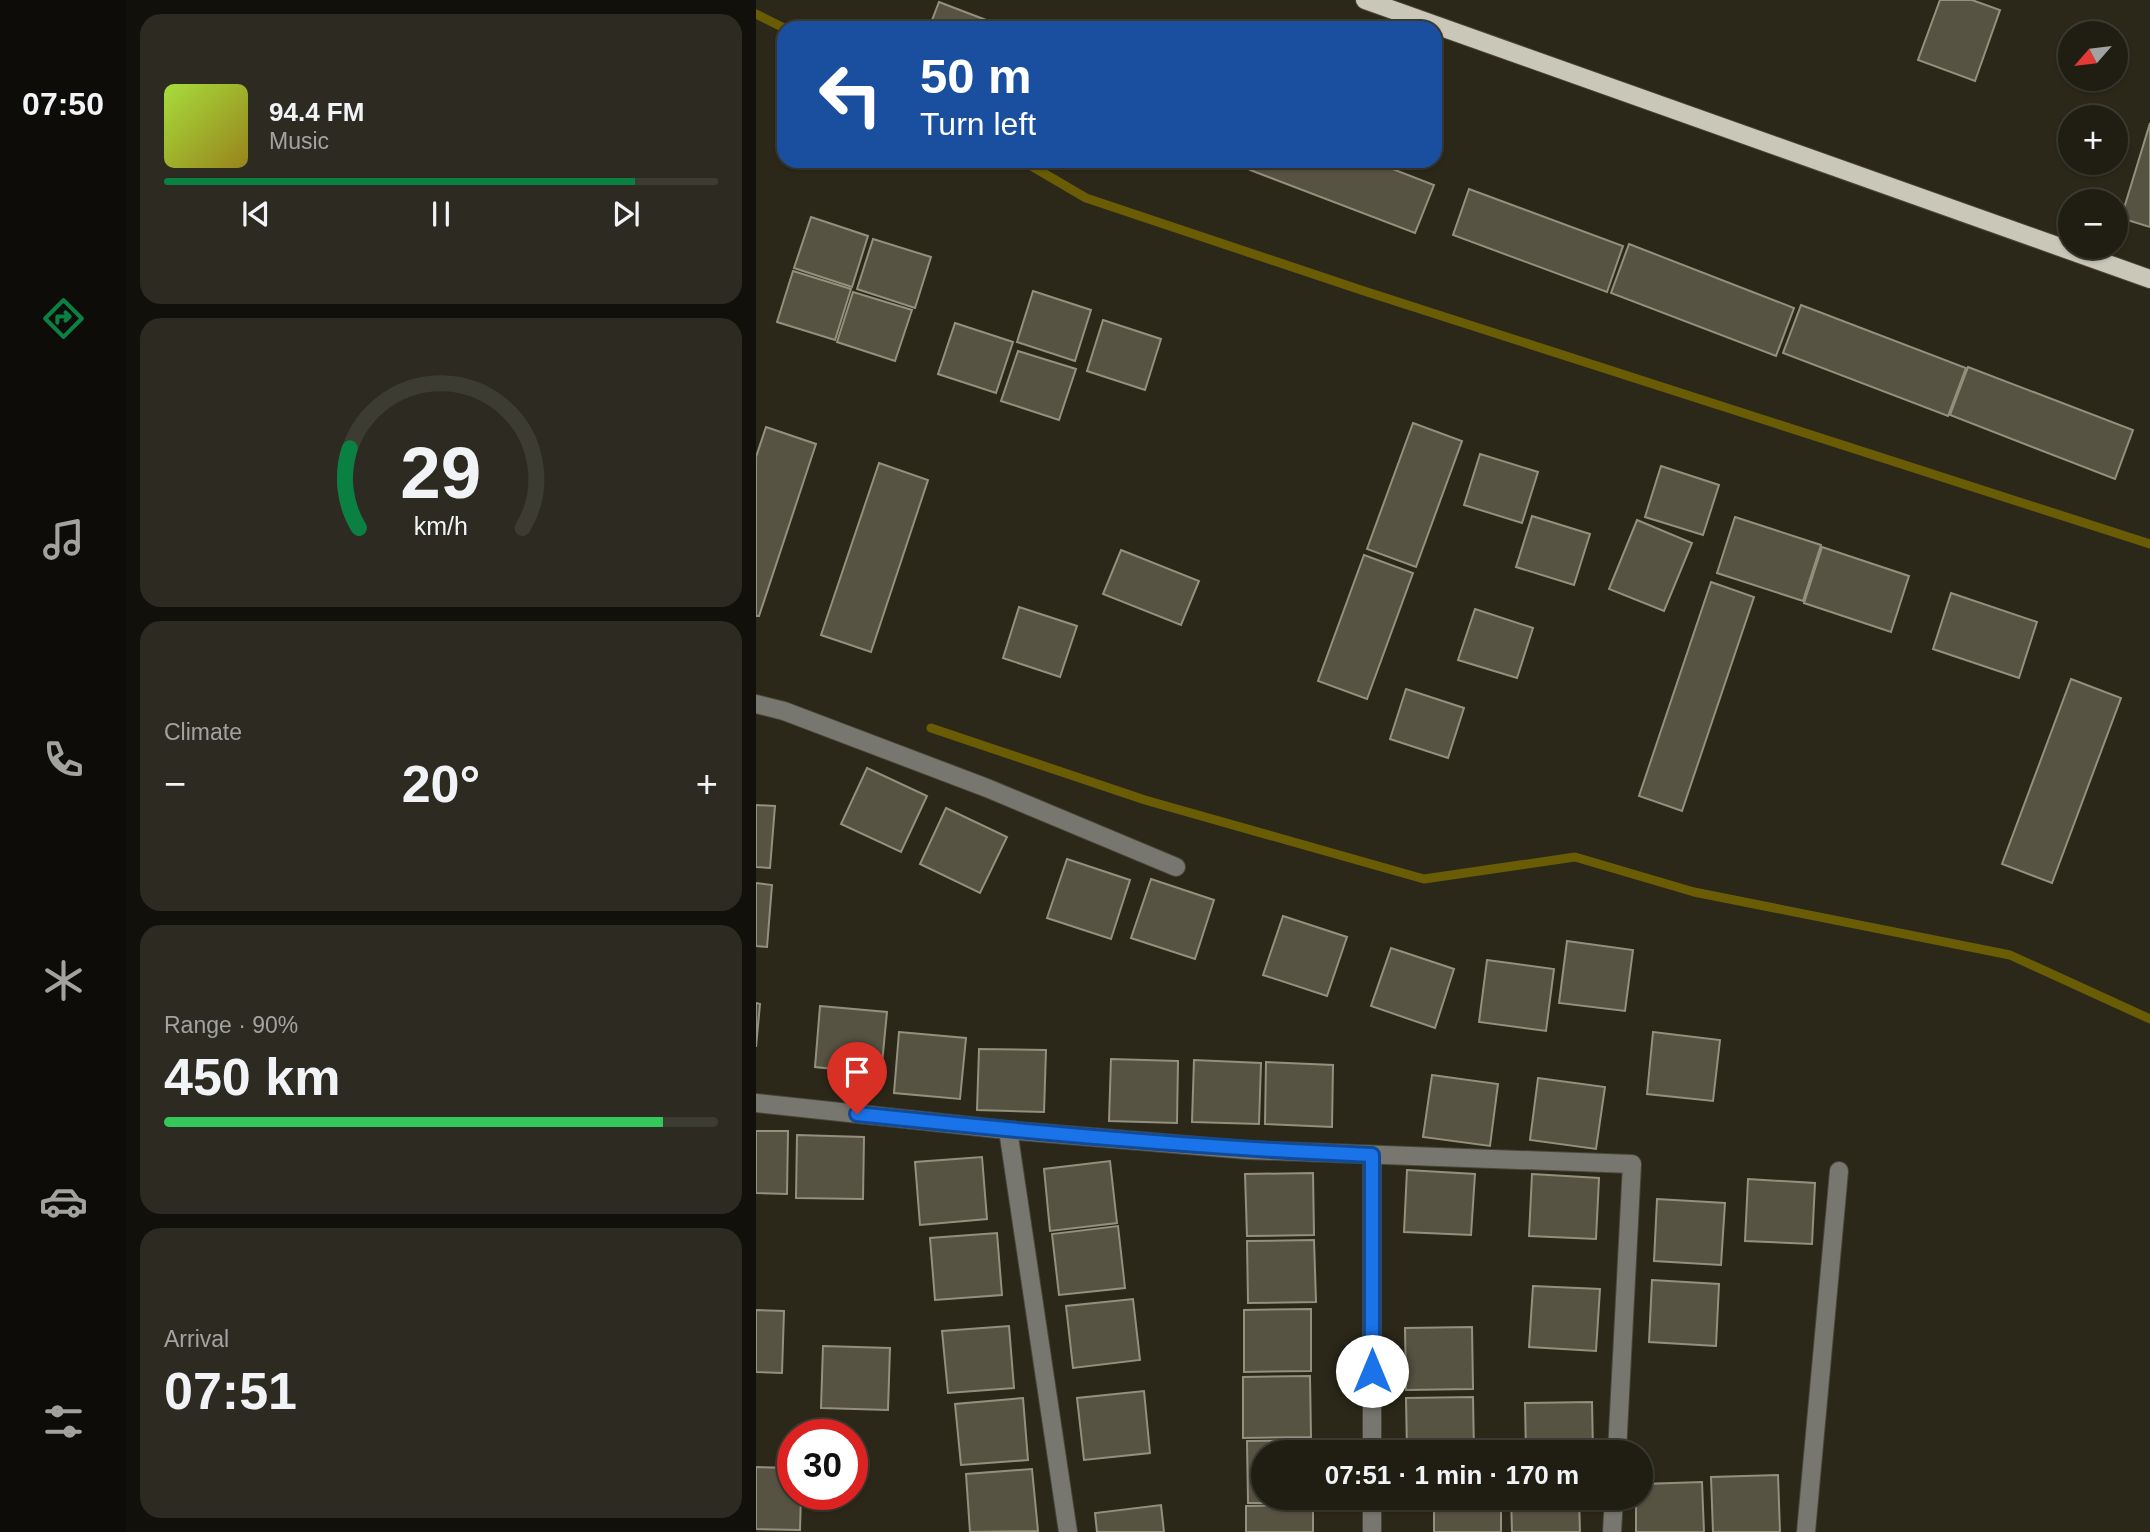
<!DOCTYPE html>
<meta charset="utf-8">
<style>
:root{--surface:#201e13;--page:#2d2b21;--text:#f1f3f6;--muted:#a2a2a0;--line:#3d3c33;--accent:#0b8043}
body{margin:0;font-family:Arial,sans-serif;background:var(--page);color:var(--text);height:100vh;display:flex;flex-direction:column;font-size:26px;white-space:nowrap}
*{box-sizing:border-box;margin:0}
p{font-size:23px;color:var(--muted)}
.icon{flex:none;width:38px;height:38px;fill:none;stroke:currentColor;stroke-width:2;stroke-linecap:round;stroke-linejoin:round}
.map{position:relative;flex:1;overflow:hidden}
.details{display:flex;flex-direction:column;gap:14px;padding:14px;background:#12100a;width:630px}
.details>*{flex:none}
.guide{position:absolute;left:21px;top:21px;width:665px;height:147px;border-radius:21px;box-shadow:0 2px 5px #0004,0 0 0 2px var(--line);background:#1a4fa0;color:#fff;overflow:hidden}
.needle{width:46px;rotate:242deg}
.buttons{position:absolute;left:1302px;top:21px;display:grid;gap:14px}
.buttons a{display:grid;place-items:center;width:70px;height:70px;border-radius:50%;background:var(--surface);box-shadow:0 2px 5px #0004,0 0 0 2px var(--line);font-size:35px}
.speed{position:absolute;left:21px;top:1419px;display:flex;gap:14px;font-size:35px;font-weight:700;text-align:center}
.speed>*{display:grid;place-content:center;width:91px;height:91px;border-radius:50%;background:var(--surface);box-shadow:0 2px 5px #0004,0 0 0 2px var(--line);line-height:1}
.speed .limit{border:10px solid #d22;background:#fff;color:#111}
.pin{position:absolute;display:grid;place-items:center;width:60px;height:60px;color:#fff;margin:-72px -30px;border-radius:50% 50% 50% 0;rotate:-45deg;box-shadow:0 0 7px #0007}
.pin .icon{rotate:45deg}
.me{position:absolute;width:77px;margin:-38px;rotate:0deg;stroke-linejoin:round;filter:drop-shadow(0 0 5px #0008)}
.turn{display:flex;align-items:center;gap:24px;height:147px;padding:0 28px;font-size:32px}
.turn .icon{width:91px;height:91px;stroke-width:2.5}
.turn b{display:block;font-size:49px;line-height:60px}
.big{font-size:52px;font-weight:800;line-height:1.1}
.details .widget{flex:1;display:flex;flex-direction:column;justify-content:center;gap:10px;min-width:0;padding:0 24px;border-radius:21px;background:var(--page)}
.details .dial{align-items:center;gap:0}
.dial svg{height:182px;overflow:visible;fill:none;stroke:var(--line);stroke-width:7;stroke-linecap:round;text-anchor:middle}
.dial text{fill:var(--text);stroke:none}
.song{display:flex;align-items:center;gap:21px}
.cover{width:84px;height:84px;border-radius:10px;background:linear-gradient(135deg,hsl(80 70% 55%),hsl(50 70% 35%))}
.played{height:7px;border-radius:4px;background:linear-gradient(90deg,var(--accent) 85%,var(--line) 85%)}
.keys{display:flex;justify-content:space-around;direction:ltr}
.heat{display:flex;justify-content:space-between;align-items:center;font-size:38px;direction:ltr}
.charge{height:10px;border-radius:5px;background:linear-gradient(90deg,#34c759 90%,var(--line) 0)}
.trip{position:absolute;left:495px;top:1440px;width:402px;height:70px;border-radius:35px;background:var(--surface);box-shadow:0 2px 5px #0004,0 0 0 2px var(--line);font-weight:800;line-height:70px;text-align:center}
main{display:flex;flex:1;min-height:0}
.tabs{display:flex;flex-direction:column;width:126px;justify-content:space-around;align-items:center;background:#0d0c08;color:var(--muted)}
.tabs .icon{width:49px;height:49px}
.tabs .selected{color:var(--accent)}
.tabs b{font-size:32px;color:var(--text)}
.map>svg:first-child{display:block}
</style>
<main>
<nav class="tabs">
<b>07:50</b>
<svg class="icon selected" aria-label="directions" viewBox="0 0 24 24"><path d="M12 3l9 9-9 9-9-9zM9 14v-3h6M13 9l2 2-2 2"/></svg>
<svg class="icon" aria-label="music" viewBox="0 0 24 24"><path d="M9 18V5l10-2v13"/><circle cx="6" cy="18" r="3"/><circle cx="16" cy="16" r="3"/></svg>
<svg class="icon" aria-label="phone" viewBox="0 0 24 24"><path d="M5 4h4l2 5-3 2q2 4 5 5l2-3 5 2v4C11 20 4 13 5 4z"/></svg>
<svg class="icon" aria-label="climate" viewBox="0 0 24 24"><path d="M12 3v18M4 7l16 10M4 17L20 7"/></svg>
<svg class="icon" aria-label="car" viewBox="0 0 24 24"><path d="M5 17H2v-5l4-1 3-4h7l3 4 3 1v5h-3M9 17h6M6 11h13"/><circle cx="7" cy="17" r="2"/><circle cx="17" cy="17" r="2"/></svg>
<svg class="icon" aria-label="filters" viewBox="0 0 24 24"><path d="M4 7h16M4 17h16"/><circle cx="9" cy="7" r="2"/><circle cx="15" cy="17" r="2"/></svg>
</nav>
<section class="details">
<div class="widget">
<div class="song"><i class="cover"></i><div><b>94.4 FM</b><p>Music</p></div></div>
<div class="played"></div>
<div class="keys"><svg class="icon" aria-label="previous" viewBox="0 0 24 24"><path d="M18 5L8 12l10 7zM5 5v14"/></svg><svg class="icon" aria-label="pause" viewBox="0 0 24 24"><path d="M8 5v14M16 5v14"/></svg><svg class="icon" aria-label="next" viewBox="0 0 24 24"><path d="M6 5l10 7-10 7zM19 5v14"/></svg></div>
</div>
<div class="widget dial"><svg viewBox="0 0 100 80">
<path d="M14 69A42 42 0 1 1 86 69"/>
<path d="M14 69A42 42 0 0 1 10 34" stroke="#0b8043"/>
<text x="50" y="56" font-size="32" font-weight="700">29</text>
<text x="50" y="72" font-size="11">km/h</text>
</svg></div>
<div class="widget"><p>Climate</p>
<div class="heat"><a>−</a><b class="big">20°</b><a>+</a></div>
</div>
<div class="widget"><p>Range · 90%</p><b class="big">450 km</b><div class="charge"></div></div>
<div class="widget"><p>Arrival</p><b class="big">07:51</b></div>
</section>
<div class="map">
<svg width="1394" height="1532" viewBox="0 0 1394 1532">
<rect width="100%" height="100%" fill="#2b2819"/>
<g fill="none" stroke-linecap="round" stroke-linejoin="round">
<g stroke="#695c05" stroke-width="9">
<polyline points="0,14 28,28"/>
<polyline points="267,161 330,198 605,290 1394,544"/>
<polyline points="175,728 389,800 668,879 819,857 938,892 1254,955 1394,1019"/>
</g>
</g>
<g fill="#565343" stroke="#93907e" stroke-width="2">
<polygon points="1184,0 1216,0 1244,10 1219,81 1162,60"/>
<polygon points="183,2 251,28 173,28"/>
<polygon points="1394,123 1394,227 1365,218"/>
<polygon points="498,161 616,161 678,185 659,233 494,170"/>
<polygon points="713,189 867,246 851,292 697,235"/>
<polygon points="55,217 112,236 96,287 38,268"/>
<polygon points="117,239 175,257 159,308 101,289"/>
<polygon points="873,244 1038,308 1020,356 855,293"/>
<polygon points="37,271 95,289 79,340 21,322"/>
<polygon points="277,291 335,310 319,361 261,342"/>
<polygon points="97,292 156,310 139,361 81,342"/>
<polygon points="1045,305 1210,368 1192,416 1027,353"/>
<polygon points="347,320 405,339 389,390 331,371"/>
<polygon points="199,323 257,342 240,393 182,374"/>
<polygon points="262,351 320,369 303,420 245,401"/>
<polygon points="1212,367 1377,430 1359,479 1194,415"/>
<polygon points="657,423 706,441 660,567 611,549"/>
<polygon points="10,427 60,444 3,616 0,616 0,457"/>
<polygon points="724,454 782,472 766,523 708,505"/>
<polygon points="123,463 172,480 115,652 65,635"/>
<polygon points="905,466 963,485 947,535 889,517"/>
<polygon points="776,516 834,534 818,585 760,567"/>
<polygon points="979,517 1065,545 1047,601 961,573"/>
<polygon points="881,520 936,543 908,611 853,589"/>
<polygon points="1066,547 1153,576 1135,632 1048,603"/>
<polygon points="365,550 443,581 425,625 347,594"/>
<polygon points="608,555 657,573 611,699 562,681"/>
<polygon points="955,582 998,597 926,811 883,796"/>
<polygon points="1195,593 1281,622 1263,678 1177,649"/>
<polygon points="263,607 321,626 304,677 247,658"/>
<polygon points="719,609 777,628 761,678 702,660"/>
<polygon points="1315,679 1365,698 1296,883 1246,864"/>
<polygon points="650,689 708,708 692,758 634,739"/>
<polygon points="111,768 171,796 145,852 85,824"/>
<polygon points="0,805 19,806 14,868 0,867"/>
<polygon points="190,808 251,837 224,893 164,864"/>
<polygon points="311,859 374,880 355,939 291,918"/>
<polygon points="395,879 458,900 439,959 375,938"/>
<polygon points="0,883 16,885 11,947 0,946"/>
<polygon points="527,916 591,937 571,996 507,975"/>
<polygon points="811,941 877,950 869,1011 803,1003"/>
<polygon points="635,948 698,969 679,1028 615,1006"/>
<polygon points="731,960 798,969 790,1031 723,1022"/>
<polygon points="0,1003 4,1004 0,1047"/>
<polygon points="64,1006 131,1012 125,1074 59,1067"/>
<polygon points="143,1032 210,1038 204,1099 138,1093"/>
<polygon points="897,1032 964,1040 957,1101 891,1094"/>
<polygon points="223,1049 290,1050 288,1112 221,1110"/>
<polygon points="355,1059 422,1061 421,1123 353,1121"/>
<polygon points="438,1060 505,1063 503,1124 436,1122"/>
<polygon points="510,1062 577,1065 576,1127 509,1124"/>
<polygon points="676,1075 742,1084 734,1146 667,1137"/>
<polygon points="782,1078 849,1087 840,1149 774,1140"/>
<polygon points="0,1131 32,1131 31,1194 0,1193"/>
<polygon points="41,1135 108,1137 107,1199 40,1198"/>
<polygon points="226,1157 231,1219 164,1225 159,1162"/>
<polygon points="354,1161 361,1223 294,1231 288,1169"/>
<polygon points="651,1170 719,1174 715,1235 648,1232"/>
<polygon points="557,1173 558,1235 491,1236 489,1174"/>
<polygon points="776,1174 843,1178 840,1239 773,1236"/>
<polygon points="992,1179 1059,1183 1056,1244 989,1241"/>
<polygon points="901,1199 969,1203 965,1265 898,1261"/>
<polygon points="362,1226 369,1288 303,1295 296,1234"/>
<polygon points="241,1233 246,1295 179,1300 174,1238"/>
<polygon points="558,1240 560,1302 492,1303 491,1241"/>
<polygon points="896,1280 963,1284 960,1346 893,1342"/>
<polygon points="777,1286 844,1289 840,1351 773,1347"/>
<polygon points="377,1299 384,1360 317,1368 310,1306"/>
<polygon points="555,1309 555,1371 488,1372 488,1310"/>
<polygon points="0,1310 28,1311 26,1373 0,1372"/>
<polygon points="253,1326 258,1388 192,1393 186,1331"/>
<polygon points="716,1327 717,1389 650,1390 649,1328"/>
<polygon points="67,1346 134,1348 132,1410 65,1408"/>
<polygon points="554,1376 555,1437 487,1438 487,1377"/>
<polygon points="388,1391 394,1453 328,1460 321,1398"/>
<polygon points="717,1397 718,1452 651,1452 650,1398"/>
<polygon points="267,1398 272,1460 205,1465 199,1404"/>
<polygon points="836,1402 837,1452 770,1452 769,1403"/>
<polygon points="558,1440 558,1452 508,1452 508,1498 558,1498 559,1503 492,1503 491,1441"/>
<polygon points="0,1467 37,1468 37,1494 45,1494 44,1530 0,1529"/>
<polygon points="276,1469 282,1531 214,1532 210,1474"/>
<polygon points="1022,1475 1024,1532 957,1532 955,1477"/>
<polygon points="946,1482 948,1532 880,1532 880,1498 886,1498 886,1484"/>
<rect x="678" y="1498" width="67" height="34"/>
<polygon points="755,1498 823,1498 824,1532 756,1532"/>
<polygon points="405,1505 408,1532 341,1532 339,1513"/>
<polygon points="557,1505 557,1532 490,1532 490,1506"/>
</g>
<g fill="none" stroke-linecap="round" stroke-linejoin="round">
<defs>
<g id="minor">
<polyline points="0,704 28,711 231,788 420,867"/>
<polyline points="0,1103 252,1130 491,1150 876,1164 861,1452"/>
<polyline points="252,1130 312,1532"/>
<polyline points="616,1155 616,1452"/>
<polyline points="616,1498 616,1532"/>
<polyline points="856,1532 858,1498"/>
<polyline points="1050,1532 1083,1171"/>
</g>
<polyline id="major" points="609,0 1394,279"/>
</defs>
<use href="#minor" stroke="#494638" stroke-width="20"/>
<use href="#major" stroke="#494638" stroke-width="20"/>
<use href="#minor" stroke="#78776f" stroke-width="18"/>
<use href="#major" stroke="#c9c7b7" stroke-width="18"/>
</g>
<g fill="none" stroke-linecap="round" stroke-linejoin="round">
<defs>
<path id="route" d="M101,1114c171,18 342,34 515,41v216"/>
</defs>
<use href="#route" stroke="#114b97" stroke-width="18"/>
<use href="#route" stroke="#1a73e8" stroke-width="12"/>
</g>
</svg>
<div class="buttons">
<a><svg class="needle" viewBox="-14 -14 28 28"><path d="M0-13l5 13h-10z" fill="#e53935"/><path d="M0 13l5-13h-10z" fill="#a2a2a0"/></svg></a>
<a>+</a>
<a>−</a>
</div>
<div class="speed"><div class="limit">30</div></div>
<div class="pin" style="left:101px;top:1114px;background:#d93025"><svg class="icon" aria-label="arrive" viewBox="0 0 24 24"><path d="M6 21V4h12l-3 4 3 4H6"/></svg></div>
<svg class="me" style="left:616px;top:1371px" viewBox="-20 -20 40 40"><circle r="19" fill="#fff"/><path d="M0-13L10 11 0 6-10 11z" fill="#1a73e8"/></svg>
<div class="trip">07:51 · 1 min · 170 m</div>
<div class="guide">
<div class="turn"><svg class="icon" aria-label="left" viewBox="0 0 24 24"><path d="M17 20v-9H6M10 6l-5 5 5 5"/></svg><div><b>50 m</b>Turn left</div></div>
</div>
</div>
</main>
